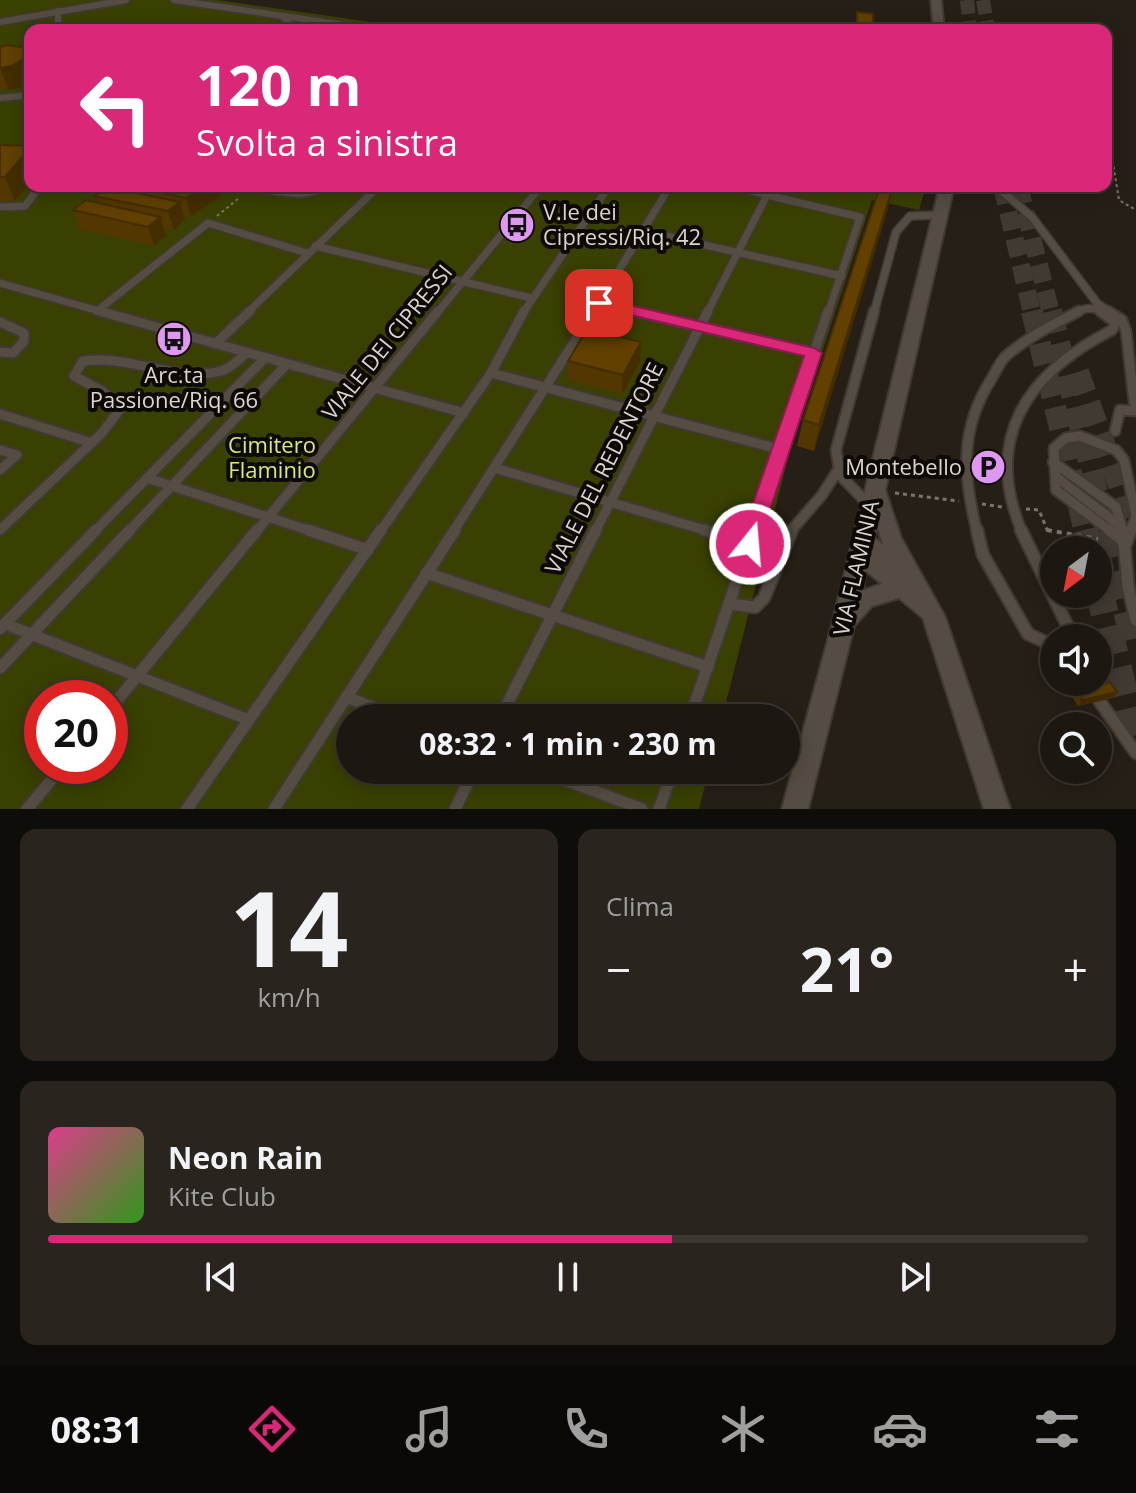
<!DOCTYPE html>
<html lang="it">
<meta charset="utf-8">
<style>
:root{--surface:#1c1710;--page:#29241e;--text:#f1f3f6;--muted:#a09f9f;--line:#3a3630;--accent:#db2777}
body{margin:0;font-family:"Open Sans",sans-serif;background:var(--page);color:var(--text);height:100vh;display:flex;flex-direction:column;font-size:30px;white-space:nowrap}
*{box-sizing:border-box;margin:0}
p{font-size:26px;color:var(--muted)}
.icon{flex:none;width:44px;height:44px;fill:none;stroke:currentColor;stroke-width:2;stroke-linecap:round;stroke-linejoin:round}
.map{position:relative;height:809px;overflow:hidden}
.sheet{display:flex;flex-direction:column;gap:20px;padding:20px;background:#0f0d09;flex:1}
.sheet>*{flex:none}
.guide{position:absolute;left:24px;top:24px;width:1088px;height:168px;border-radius:16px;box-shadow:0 4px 20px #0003,0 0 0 2px var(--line);background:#db2777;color:#fff;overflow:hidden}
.needle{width:52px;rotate:212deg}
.fabs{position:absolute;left:1040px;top:536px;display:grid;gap:16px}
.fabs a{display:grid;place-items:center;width:72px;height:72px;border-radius:50%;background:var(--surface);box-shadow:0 4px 20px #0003,0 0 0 2px var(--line);font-size:40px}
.speed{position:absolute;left:24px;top:680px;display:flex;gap:16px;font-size:40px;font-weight:700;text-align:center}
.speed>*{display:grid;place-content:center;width:104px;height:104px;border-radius:50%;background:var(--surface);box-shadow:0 4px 20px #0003,0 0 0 2px var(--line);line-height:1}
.speed .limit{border:12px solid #d22;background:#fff;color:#111}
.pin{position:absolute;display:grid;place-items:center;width:68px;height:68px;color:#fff;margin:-34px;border-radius:16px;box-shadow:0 4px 12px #0006}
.me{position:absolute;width:88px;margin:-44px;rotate:17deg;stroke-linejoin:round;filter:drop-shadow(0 0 6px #0008)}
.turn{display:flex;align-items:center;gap:28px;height:168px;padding:0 40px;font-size:36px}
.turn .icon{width:104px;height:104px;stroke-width:2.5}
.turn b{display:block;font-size:56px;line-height:68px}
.big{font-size:60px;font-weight:700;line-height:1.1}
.sheet .tile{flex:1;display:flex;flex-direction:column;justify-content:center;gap:12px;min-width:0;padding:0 28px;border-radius:16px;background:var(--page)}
.sheet .dial{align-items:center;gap:0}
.dial b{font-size:104px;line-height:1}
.song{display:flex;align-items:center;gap:24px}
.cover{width:96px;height:96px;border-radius:12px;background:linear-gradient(135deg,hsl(330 70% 55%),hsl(110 70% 35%))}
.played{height:8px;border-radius:4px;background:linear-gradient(90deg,var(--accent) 60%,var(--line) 60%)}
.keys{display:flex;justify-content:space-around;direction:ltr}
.heat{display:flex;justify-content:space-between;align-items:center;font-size:44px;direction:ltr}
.sheet .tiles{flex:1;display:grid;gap:20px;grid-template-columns:1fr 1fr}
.tile:last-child{grid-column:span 2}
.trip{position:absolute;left:336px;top:704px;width:464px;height:80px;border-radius:40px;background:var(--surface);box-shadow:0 4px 20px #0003,0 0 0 2px var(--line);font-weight:700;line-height:80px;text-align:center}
.dock{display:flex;height:128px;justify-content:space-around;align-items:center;background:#0b0906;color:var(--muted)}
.dock .icon{width:56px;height:56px}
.dock .on{color:var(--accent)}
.dock b{font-size:36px;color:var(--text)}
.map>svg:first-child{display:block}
</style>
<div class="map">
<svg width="1136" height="809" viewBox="0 0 1136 809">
<rect width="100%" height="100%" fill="#261f16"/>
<path fill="#3a4001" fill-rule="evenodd" d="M0,0h217l210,30h-397v156h896l-7,24 -47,-10 -82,250 -68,268h-372v52h359l-10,39h-699zM42,698h68v68h-68z"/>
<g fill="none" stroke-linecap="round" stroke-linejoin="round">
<g stroke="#413a32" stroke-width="14" stroke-dasharray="14 7" stroke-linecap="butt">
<polyline points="967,0 970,30"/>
<polyline points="983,0 988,30"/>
</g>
<g stroke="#413a32" stroke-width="18" stroke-dasharray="18 9" stroke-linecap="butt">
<polyline points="1002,186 1032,313"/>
<polyline points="1019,186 1051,313"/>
</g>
<g stroke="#413a32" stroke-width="22" stroke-dasharray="22 11" stroke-linecap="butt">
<polyline points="1032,311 1085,532"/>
<polyline points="1051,311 1107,532"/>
<polyline points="1078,372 1136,532"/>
</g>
<g stroke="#413a32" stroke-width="28" stroke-dasharray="28 14" stroke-linecap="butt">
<polyline points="1084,530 1089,550"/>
<polyline points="1107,530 1136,646"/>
<polyline points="1098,586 1136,743"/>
</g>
<defs>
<g id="service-far3">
<polyline points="174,0 378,30"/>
<polyline points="58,11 58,30"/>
<polyline points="0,22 126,0"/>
<polyline points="278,30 290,24 283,17"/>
<polyline points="320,30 343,30"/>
<polyline points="901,30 939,28"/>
<polyline points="0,98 30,95"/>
</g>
<g id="service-far2">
<polyline points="230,186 299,194 340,186"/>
<polyline points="769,186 767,195 860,217 828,313"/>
<polyline points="996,186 1032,217 1097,303 1111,313"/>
<polyline points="0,207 25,206 40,186"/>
<polyline points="643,231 842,276"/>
<polyline points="315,246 531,298"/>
<polyline points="0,283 106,313"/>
<polyline points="599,303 641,313"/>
<polyline points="97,311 208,223 307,253"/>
<polyline points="247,313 379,186"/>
<polyline points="437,313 541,186"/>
<polyline points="523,313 609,186"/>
<polyline points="593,313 670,186"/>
<polyline points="707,313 767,195 733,186"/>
<polyline points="874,313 896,232 910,216 940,215"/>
<path d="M1075,313c9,-5 20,-7 28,0"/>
</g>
<g id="service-far1">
<polyline points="99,311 464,413"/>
<polyline points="632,311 814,353"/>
<polyline points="1108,311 1122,320 1126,331 1135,410"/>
<polyline points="0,322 24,333 24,341 13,353 0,352"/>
<polyline points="215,344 250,311"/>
<polyline points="491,373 779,449"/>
<polyline points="0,414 92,443"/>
<polyline points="1115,431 1120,410 1136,411"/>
<polyline points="0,450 17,455 0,470"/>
<polyline points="1053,462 1116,507 1123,532"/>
<polyline points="495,468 711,532"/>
<polyline points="1056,477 1119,525"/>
<polyline points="147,478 314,532"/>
<polyline points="869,505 840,475 836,450 874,311"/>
<path d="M0,530l102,-97 19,-25 -19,-17 -28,-15 9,-15c46,-7 93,22 138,10 10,-3 18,-12 26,-18"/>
<polyline points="94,532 265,358"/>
<polyline points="128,532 287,364"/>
<polyline points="256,532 438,311"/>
<polyline points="380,532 491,373 524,311"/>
<polyline points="453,532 594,311"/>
<polyline points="595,532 708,311"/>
<polyline points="753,532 828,311"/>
<polyline points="790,532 822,495 838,470"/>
<path d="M977,532c-14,-56 -18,-103 15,-154 4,-7 8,-16 13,-21 21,-19 49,-33 74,-46"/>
<path d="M1022,532c-40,-95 6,-159 90,-202l4,-7 -16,-12"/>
<polyline points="1112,532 1056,490 1054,448 1066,438 1080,436 1116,450 1124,460 1136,515"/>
<polyline points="1130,532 1136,517"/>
</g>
<g id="service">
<polyline points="308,530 368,550"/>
<polyline points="704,530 750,544"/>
<polyline points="977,530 983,555 1028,634 1054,646"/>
<polyline points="1021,530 1070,631 1068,638"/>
<polyline points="1109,530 1126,543"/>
<polyline points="1123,530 1128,586 1136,620"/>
<polyline points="1126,543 1131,530"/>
<polyline points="426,573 708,667"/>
<polyline points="729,604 755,607 764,598 792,530"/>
<polyline points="5,624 249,720"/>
<polyline points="0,629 96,530"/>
<polyline points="0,668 130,530"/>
<polyline points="1086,682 1136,753"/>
<polyline points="346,697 401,718"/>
<polyline points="110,709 257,530"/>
<polyline points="500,718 596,530"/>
<polyline points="690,718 754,530"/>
<polyline points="539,770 642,809"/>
<polyline points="27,809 63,766"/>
<polyline points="187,809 381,530"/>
<polyline points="274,809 455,530"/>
<polyline points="455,809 474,770"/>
<polyline points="659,809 673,770"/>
</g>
<g id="minor">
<polygon points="931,0 941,0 944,30 934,30"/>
<path d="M940,186h14l-69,304 16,48 44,79 65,192h-26l-61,-191 -24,-20 -27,8 -18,20 -46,183h-26l50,-184zM877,526l6,18 -9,-6zM866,571l16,13 -20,7z"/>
</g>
</defs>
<use href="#service-far3" stroke="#403a34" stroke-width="9"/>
<use href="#service-far2" stroke="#403a34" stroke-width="10"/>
<use href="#service-far1" stroke="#403a34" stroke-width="13"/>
<use href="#service" stroke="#403a34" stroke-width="15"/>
<use href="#minor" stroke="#403a34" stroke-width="4"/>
<g stroke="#7a746c" stroke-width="2" stroke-dasharray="3 3" stroke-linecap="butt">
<polyline points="1106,119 1119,200 1136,210"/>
<polyline points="217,216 239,198"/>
</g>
<g stroke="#7a746c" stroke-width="3" stroke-dasharray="4 4" stroke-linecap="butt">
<polyline points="895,493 959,501"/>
<polyline points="982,504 1002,507"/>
<polyline points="1026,509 1039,510 1048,532"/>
</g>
<polyline stroke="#7a746c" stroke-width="4" stroke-dasharray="5 5" stroke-linecap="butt" points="1047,530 1098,539"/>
<use href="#service-far3" stroke="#554d43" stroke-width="6"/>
<use href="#service-far2" stroke="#554d43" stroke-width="7"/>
<use href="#service-far1" stroke="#554d43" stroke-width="9"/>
<use href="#service" stroke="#554d43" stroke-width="11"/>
<use href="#minor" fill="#554d43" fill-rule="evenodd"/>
</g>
<g fill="#533700">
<polygon points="0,48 30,48 30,82 20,88 9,90 0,88"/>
<polygon points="0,145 30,146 30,182 15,201 0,201"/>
<polygon points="110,186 225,186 226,192 191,216 184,215 185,220 174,230 164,228 166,235 154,246 79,229 73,210 97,203 94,196 110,187"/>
<polygon points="840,186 852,186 846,196 838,195"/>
<polygon points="889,205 814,451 797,446 803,420"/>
<polygon points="568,361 640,362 622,394 568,380"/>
<polygon points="1075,689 1113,698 1078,706 1071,695"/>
</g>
<g fill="#442d00">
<polygon points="30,55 30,82 20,88 9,90 0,69"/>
<polygon points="30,148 30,182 15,201 5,177"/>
<polygon points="190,186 225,186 226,192 191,216 186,198"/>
<polygon points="894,186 889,205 814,451 819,425"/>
<polygon points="180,202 185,220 174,230 168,211"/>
<polygon points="160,217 166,235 154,246 148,227"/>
<polygon points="641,342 640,362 622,394 623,375"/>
<polygon points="1117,692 1113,698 1078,706 1082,700"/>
</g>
<g fill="#614000" stroke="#442d00" stroke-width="2">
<polygon points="857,12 873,14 873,23 878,23 878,30 857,29"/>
<polygon points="6,45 30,48 30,55 12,66 0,68 0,48"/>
<polygon points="0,145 30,146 30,148 5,177 0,177"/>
<polygon points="132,186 195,187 204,186 186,198"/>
<polygon points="880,186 893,186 819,425 803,420"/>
<polygon points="107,187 180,202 168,211 94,196"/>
<polygon points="86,200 160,217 148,227 73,210"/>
<polygon points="587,329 641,342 623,375 568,361"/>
<polygon points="1110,682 1117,692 1082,700 1075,689"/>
</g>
<polygon fill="#db2777" stroke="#8e194d" stroke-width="2" points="599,298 814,348 822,353 757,549 742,549 739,544 804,356 593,306 591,303"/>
<defs>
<symbol id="bus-disc" viewBox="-11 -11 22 22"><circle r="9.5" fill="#df98f1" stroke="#0d0906"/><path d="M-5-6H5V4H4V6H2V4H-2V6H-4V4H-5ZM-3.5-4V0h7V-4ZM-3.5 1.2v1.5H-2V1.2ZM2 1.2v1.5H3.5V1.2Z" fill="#111"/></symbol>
<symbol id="parking-disc" viewBox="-11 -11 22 22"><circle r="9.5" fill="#df98f1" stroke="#0d0906"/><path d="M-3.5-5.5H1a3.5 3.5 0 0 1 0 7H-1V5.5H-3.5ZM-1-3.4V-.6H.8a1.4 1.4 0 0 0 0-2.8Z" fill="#111"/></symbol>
</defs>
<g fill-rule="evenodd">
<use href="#bus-disc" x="497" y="205" width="40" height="40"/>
<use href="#bus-disc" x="154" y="319" width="40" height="40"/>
<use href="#parking-disc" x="968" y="447" width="40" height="40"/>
</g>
<g text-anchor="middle" stroke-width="8" stroke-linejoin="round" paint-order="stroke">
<g font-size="22" fill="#dad5cf" stroke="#0d0906" text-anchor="start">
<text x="543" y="220">V.le dei<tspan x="543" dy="25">Cipressi/Riq. 42</tspan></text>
<text x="174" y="383" text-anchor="middle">Arc.ta<tspan x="174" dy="25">Passione/Riq. 66</tspan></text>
<text x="962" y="475" text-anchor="end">Montebello</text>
</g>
<g font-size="22" fill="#dad5cf" stroke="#0d0906">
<text transform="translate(387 342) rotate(-51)" y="8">VIALE DEI CIPRESSI</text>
<text transform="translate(604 468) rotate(-63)" y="8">VIALE DEL REDENTORE</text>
<text transform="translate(856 568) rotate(-77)" y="8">VIA FLAMINIA</text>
</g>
<g font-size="22" fill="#d9e879" stroke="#0d0906">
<text x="272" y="453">Cimitero<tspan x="272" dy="25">Flaminio</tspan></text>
</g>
</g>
</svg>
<div class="fabs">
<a><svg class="needle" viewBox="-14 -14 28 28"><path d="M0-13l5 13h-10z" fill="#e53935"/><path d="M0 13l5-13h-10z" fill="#a09f9f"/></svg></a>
<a><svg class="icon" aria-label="sound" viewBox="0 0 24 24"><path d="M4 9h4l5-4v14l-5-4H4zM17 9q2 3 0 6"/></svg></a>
<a><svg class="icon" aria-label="search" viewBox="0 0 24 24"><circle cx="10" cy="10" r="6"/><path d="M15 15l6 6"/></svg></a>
</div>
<div class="speed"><div class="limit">20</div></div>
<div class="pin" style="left:599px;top:303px;background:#d93025"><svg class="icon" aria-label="arrive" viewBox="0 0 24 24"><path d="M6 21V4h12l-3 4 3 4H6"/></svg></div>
<svg class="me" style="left:750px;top:544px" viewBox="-20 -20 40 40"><circle r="17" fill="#db2777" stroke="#fff" stroke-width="3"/><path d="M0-11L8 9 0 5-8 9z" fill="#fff"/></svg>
<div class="trip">08:32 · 1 min · 230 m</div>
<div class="guide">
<div class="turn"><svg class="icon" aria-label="left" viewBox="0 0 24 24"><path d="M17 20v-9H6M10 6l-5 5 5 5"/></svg><div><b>120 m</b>Svolta a sinistra</div></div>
</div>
</div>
<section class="sheet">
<div class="tiles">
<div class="tile dial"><b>14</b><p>km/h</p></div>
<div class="tile"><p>Clima</p>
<div class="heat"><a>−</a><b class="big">21°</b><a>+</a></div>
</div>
<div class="tile">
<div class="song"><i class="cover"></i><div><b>Neon Rain</b><p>Kite Club</p></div></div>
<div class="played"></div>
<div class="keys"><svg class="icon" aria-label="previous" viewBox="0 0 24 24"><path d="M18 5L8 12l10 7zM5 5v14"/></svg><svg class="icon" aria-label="pause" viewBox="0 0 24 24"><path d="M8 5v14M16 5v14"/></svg><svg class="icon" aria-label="next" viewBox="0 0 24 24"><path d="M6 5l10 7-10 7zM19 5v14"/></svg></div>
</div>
</div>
</section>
<nav class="dock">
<b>08:31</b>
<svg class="icon on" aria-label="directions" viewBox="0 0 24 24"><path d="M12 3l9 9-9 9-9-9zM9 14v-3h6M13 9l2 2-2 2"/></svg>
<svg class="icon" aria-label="music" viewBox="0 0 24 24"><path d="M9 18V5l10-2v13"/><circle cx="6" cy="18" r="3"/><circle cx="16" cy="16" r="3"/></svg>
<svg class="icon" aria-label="phone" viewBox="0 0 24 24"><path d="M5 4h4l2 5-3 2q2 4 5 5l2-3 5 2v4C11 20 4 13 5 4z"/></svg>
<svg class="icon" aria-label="climate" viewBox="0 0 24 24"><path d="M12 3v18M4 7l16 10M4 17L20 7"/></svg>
<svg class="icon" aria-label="car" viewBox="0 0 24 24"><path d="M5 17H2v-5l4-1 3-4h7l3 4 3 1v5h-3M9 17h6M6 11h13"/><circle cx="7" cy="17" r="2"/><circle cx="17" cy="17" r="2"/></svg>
<svg class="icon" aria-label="filters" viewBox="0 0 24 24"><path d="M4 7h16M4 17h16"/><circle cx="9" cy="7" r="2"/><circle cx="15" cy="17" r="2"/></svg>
</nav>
